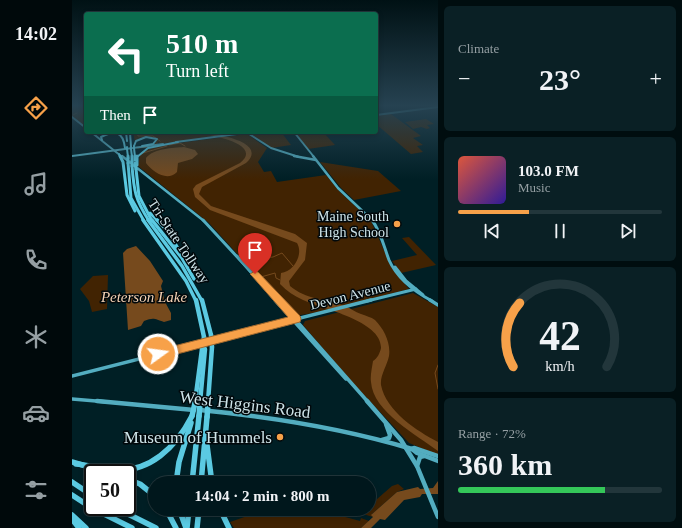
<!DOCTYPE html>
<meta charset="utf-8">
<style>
:root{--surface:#00171c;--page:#0a2025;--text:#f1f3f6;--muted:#959fa3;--line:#22363b;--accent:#f7a149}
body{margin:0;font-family:Georgia,serif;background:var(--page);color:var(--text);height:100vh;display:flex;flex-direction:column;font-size:15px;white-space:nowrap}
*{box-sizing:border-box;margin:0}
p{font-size:13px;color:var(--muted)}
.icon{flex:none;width:22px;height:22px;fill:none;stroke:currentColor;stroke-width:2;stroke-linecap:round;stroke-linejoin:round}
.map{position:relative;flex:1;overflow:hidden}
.sheet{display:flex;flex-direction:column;gap:6px;padding:6px;background:#000d0f;width:244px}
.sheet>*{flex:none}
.banner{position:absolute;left:12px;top:12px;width:294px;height:122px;border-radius:4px;box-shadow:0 2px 6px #0003,0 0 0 1px var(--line);background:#0b6e4f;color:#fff;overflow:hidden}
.speed{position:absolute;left:12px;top:464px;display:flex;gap:8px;font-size:20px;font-weight:700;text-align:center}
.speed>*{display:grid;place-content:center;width:52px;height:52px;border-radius:50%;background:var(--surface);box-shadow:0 2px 6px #0003,0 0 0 1px var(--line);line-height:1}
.speed .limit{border:2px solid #111;border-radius:6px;background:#fff;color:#111}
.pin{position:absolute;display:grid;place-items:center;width:34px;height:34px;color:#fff;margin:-41px -17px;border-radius:50% 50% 50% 0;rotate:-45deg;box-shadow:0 0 4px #0007}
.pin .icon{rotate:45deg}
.me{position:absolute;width:44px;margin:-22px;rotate:76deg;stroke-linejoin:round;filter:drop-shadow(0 0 3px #0008)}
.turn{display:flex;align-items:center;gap:14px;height:84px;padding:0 16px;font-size:18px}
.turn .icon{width:52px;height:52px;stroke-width:2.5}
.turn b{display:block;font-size:28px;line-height:34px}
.then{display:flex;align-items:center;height:38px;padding:0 16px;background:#0003;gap:8px;font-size:15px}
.big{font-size:30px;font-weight:700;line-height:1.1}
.sheet .tile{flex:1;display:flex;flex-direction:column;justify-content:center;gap:6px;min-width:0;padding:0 14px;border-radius:6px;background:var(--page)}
.sheet .dial{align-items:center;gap:0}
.dial svg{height:104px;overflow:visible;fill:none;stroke:var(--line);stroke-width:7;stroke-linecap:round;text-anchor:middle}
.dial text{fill:var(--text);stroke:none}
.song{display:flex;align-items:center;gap:12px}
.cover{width:48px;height:48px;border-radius:6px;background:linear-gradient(135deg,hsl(10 70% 55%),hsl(250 70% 35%))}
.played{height:4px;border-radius:2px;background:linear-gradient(90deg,var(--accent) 35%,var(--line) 35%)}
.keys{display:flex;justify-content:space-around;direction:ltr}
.heat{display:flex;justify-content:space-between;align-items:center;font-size:22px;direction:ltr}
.charge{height:6px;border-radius:3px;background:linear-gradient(90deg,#34c759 72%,var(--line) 0)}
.trip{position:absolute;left:76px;top:476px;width:228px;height:40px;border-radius:20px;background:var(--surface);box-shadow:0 2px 6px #0003,0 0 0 1px var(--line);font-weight:700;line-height:40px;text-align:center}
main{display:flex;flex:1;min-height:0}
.tab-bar{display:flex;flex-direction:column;width:72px;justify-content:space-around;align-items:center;background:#00090b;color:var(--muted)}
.tab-bar .icon{width:28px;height:28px}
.tab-bar .on{color:var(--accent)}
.tab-bar b{font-size:18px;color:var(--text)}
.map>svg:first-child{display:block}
</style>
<main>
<nav class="tab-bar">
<b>14:02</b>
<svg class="icon on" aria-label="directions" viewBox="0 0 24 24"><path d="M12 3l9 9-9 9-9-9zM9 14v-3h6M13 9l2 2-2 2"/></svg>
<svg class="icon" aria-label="music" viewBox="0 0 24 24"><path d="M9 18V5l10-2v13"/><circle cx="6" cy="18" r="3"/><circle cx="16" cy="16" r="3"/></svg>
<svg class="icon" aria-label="phone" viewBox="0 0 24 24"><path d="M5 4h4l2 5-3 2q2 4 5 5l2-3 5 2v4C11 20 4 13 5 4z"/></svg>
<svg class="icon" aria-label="climate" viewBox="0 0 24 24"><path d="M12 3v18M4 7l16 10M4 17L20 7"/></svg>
<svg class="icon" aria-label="car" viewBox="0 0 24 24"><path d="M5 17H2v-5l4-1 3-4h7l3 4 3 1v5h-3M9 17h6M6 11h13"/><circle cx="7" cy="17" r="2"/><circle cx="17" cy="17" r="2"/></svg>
<svg class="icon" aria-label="filters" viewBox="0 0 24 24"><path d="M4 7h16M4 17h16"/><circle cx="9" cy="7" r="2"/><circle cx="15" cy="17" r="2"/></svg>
</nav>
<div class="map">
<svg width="366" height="528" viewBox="0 0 366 528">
<rect width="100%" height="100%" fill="#001f25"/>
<g fill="#412302">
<polygon points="0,105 14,105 14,127 0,116"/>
<polygon points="319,114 349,136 341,138 351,145 345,146 351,152 339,154 304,124 304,115"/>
<polygon points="354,119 362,124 355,125 358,128 355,129 349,127 341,129 333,122"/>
<path d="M61,132h110l-83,12 -2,-2v2l-5,1 4,-5c-6,-6 -16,-4 -22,2z"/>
<polygon points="184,132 209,132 219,145 199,148 178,133"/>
<polygon points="223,132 251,132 263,145 236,149"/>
<polygon points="175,134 195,148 186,162 192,172 199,171 205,182 254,175 268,192 299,221 316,259 327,277 337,289 254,311 222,316 137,223 66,166 68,155 73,150 91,145"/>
<polygon points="248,162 306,171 329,191 282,200 269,188"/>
<polygon points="337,237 364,265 329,273 320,261 345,255 330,238"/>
<polygon points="36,275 35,309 20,312 17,301 8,289 21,276"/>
<polygon points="341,293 366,307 366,455 337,443 281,383 231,325 233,321"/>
<polygon points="326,484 332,489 325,492 300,514 301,517 291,514 292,510 297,509 297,506 320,486"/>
<polygon points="196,509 244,509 288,521 289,518 297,521 289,528 162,528 158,522"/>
</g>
<g fill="#764a1d">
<path d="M123,132c11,0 76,8 51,31l-44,24 -3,7 12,12 84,28 12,9 -2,17 -16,21 1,5c15,13 37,14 55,20 5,2 10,6 16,8 5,2 10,3 14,6 9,9 16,23 14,36 -2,10 -9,19 -8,29 5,26 36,46 57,57v9c-21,-16 -65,-39 -67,-69 -1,-6 1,-14 2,-21 4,-2 7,-8 8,-13 1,-27 -58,-39 -78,-48 -9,-4 -16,-9 -23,-16l1,-11c12,-1 23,-18 16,-30l-87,-33 -15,-13 -2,-8 3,-4 44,-22c25,-20 -35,-29 -45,-31z"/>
<path d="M112,147l11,3 3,4 -6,5 -14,4 -1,9c-10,10 -24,0 -31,-9v-5c8,-10 27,-10 38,-11z"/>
<path d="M64,246l14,15 13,20 -2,5 4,16 6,11v7l-7,2c-9,-3 -10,-5 -20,-1l-3,5 -13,4 -5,-77 4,-4z"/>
<polygon points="366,481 366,494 350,494 348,497 332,500 313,520 308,519 299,528 289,528 301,517 299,515 325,492 346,487 348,489 361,488"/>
</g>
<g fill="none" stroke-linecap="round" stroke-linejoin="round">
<g stroke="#764a1d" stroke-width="1">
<polyline points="1,115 5,113"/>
<polyline points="65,132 66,136 81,136 88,141"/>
<polyline points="97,145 108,143 113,146"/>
<polyline points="66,148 76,147"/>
<polyline points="71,153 95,146"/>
<polyline points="172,260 180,262 182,259 201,257 210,253 221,266"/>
<polyline points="189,277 203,273 204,278 208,280"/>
<polyline points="366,365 363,373 366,389"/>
</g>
<g stroke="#53adc0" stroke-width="2">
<polyline points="304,115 366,107"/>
<polyline points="0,117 14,128"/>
<polyline points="19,132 49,156"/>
<polyline points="174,132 199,148 227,157"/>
<polyline points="222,132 242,157"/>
<polyline points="104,142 180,132"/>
<polyline points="0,156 91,144"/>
</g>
<g stroke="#53adc0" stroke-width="2.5">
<polyline points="50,156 132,221"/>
<polyline points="222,156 244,160"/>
<polyline points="241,156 266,188 301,221"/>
</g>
<g stroke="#53adc0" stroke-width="3">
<polyline points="131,220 206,301"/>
<path d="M300,220c9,12 12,27 17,40 8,18 26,32 43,41"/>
<polyline points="165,256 204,301"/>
<polyline points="323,267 334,281 351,295"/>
<polyline points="295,301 344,289"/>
</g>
<g stroke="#53adc0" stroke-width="3.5">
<polyline points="203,300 274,379"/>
<polyline points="206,300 296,402"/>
<polyline points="358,300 366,305"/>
<polyline points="0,376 299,300"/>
<polyline points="0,399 36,402"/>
</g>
<g stroke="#53adc0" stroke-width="4.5">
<polyline points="25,401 122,410"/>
<polyline points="295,401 329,440 345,466 366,517"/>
<path d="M128,410c72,7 142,18 212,39l2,-1 24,8"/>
<polyline points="310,440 317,438 318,435 314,424"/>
<polyline points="340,449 345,453 366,461"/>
<polyline points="345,466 348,457 352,456"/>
</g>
<g stroke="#5bcae2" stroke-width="2">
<polyline points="54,132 55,141"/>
<polyline points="58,132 59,147"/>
<path d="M30,140l-1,-3c14,-7 22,-6 24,11"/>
<polyline points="62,146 64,141 74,137 85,139 81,144 70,146"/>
<polyline points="62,148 63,157"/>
<polyline points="55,149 56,157"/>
<polyline points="59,149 60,157"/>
<polyline points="47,154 48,157"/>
<polyline points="65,157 76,148 106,142"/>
</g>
<g stroke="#5bcae2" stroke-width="3">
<polyline points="48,156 51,162 55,195 63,211"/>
<polyline points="56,156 56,158"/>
<polyline points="60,156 60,161"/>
<polyline points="63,156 63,160"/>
<polyline points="56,163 59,198 72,221"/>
<polyline points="65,165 65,156"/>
<path d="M60,166c2,25 3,33 17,55"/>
<polyline points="64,169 67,196 80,221"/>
<polyline points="78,213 86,221"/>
</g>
<g stroke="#5bcae2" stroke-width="3.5">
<polyline points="71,220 114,281 124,301"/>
<polyline points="76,220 110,266 130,301"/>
<polyline points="80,220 110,258 122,279"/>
<polyline points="85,220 95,230 109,254"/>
</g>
<g stroke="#5bcae2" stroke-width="4.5">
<polyline points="124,300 132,337"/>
<polyline points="130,300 139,335"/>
<polyline points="123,402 130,349"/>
<polyline points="128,402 133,349"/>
<polyline points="136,402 140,347"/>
</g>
<g stroke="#5bcae2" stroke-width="5.5">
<polyline points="123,403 123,401"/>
<polyline points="128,404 128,401"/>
<polyline points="136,404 136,401"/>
<polyline points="135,445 140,483"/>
<polyline points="0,462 37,473"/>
<path d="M4,464c12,1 24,5 37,6 37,3 63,-23 79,-54"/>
<polyline points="55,479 68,484 83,496"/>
<polyline points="0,482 21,496"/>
<polyline points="104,483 107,462 119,423"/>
<polyline points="120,483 127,416"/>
<polyline points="129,483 135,417"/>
<polyline points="0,495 20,508 60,528"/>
<polyline points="42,507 84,528"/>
<polyline points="94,509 104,528"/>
<polyline points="107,509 114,528"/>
<polyline points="148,509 157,528"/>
<polyline points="0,515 14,528"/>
<polyline points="0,519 7,528"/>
<polyline points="115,528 117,509"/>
<polyline points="125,528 127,509"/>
</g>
<g stroke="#5bcae2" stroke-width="2">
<polyline points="62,146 62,148"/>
<polyline points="55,147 55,149"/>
<polyline points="59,147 59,149"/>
</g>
<g stroke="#5bcae2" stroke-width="3">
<polyline points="56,158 56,163"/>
<polyline points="60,161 60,166"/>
<polyline points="63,163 64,169"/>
</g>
<g stroke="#5bcae2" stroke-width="4.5">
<polyline points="139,335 140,347"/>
<polyline points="130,349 132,337"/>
</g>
<g stroke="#5bcae2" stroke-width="5.5">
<polyline points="120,416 123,403"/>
<polyline points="127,416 128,404"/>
<polyline points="135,417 136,404"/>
</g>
</g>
<linearGradient id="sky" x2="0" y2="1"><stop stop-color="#001114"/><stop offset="0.59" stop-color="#264251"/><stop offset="1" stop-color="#264251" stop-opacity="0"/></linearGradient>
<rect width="366" height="179" fill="url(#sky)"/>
<polygon fill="#f7a149" stroke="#a1692f" points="183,271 186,272 228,316 229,319 228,322 86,359 82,358 80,354 82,351 86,350 216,317 180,276 178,274"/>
<g fill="#f7a149" stroke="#00080b" stroke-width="1.5">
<circle cx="325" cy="224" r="4"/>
<circle cx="208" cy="437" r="4"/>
</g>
<g text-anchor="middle" stroke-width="3" stroke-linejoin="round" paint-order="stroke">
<g font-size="14" fill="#cee4e9" stroke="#00080b" text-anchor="end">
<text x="317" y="221">Maine South<tspan x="317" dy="16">High School</tspan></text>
</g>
<g font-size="14" fill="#cee4e9" stroke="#00080b">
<text transform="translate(107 241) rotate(56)" y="5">Tri-State Tollway</text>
<text transform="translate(278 295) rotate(-14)" y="5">Devon Avenue</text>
</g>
<g font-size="15" font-style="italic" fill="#f3d2b5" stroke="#00080b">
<text x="72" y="302">Peterson Lake</text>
</g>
<g font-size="17" fill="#cee4e9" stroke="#00080b">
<text transform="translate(173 404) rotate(7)" y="6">West Higgins Road</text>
</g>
<g font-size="17" fill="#cee4e9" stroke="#00080b" text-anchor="end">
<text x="200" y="443">Museum of Hummels</text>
</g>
</g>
</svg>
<div class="speed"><div class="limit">50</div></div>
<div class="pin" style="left:183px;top:274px;background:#d93025"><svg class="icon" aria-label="arrive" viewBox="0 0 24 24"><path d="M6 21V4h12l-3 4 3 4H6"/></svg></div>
<svg class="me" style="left:86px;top:354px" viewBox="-20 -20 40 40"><circle r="17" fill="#f7a149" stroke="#fff" stroke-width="3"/><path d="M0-11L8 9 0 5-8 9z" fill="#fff"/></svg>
<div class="trip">14:04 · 2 min · 800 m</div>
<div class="banner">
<div class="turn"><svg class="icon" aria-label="left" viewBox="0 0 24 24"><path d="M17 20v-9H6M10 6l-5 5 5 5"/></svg><div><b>510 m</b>Turn left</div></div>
<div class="then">Then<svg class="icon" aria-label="arrive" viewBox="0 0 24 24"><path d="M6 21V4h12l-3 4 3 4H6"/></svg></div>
</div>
</div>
<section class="sheet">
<div class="tile"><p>Climate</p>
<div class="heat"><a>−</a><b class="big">23°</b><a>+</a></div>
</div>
<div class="tile">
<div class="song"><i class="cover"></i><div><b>103.0 FM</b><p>Music</p></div></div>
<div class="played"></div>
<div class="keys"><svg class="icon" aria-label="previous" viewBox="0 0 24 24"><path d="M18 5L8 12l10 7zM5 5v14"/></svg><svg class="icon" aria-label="pause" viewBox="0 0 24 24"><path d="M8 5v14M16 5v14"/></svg><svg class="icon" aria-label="next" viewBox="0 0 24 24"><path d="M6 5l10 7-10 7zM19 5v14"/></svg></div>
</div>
<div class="tile dial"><svg viewBox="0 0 100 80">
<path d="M14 69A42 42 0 1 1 86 69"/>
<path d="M14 69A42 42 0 0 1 19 20" stroke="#f7a149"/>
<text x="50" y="56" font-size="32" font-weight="700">42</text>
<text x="50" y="72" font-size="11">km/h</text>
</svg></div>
<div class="tile"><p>Range · 72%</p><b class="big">360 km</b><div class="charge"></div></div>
</section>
</main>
